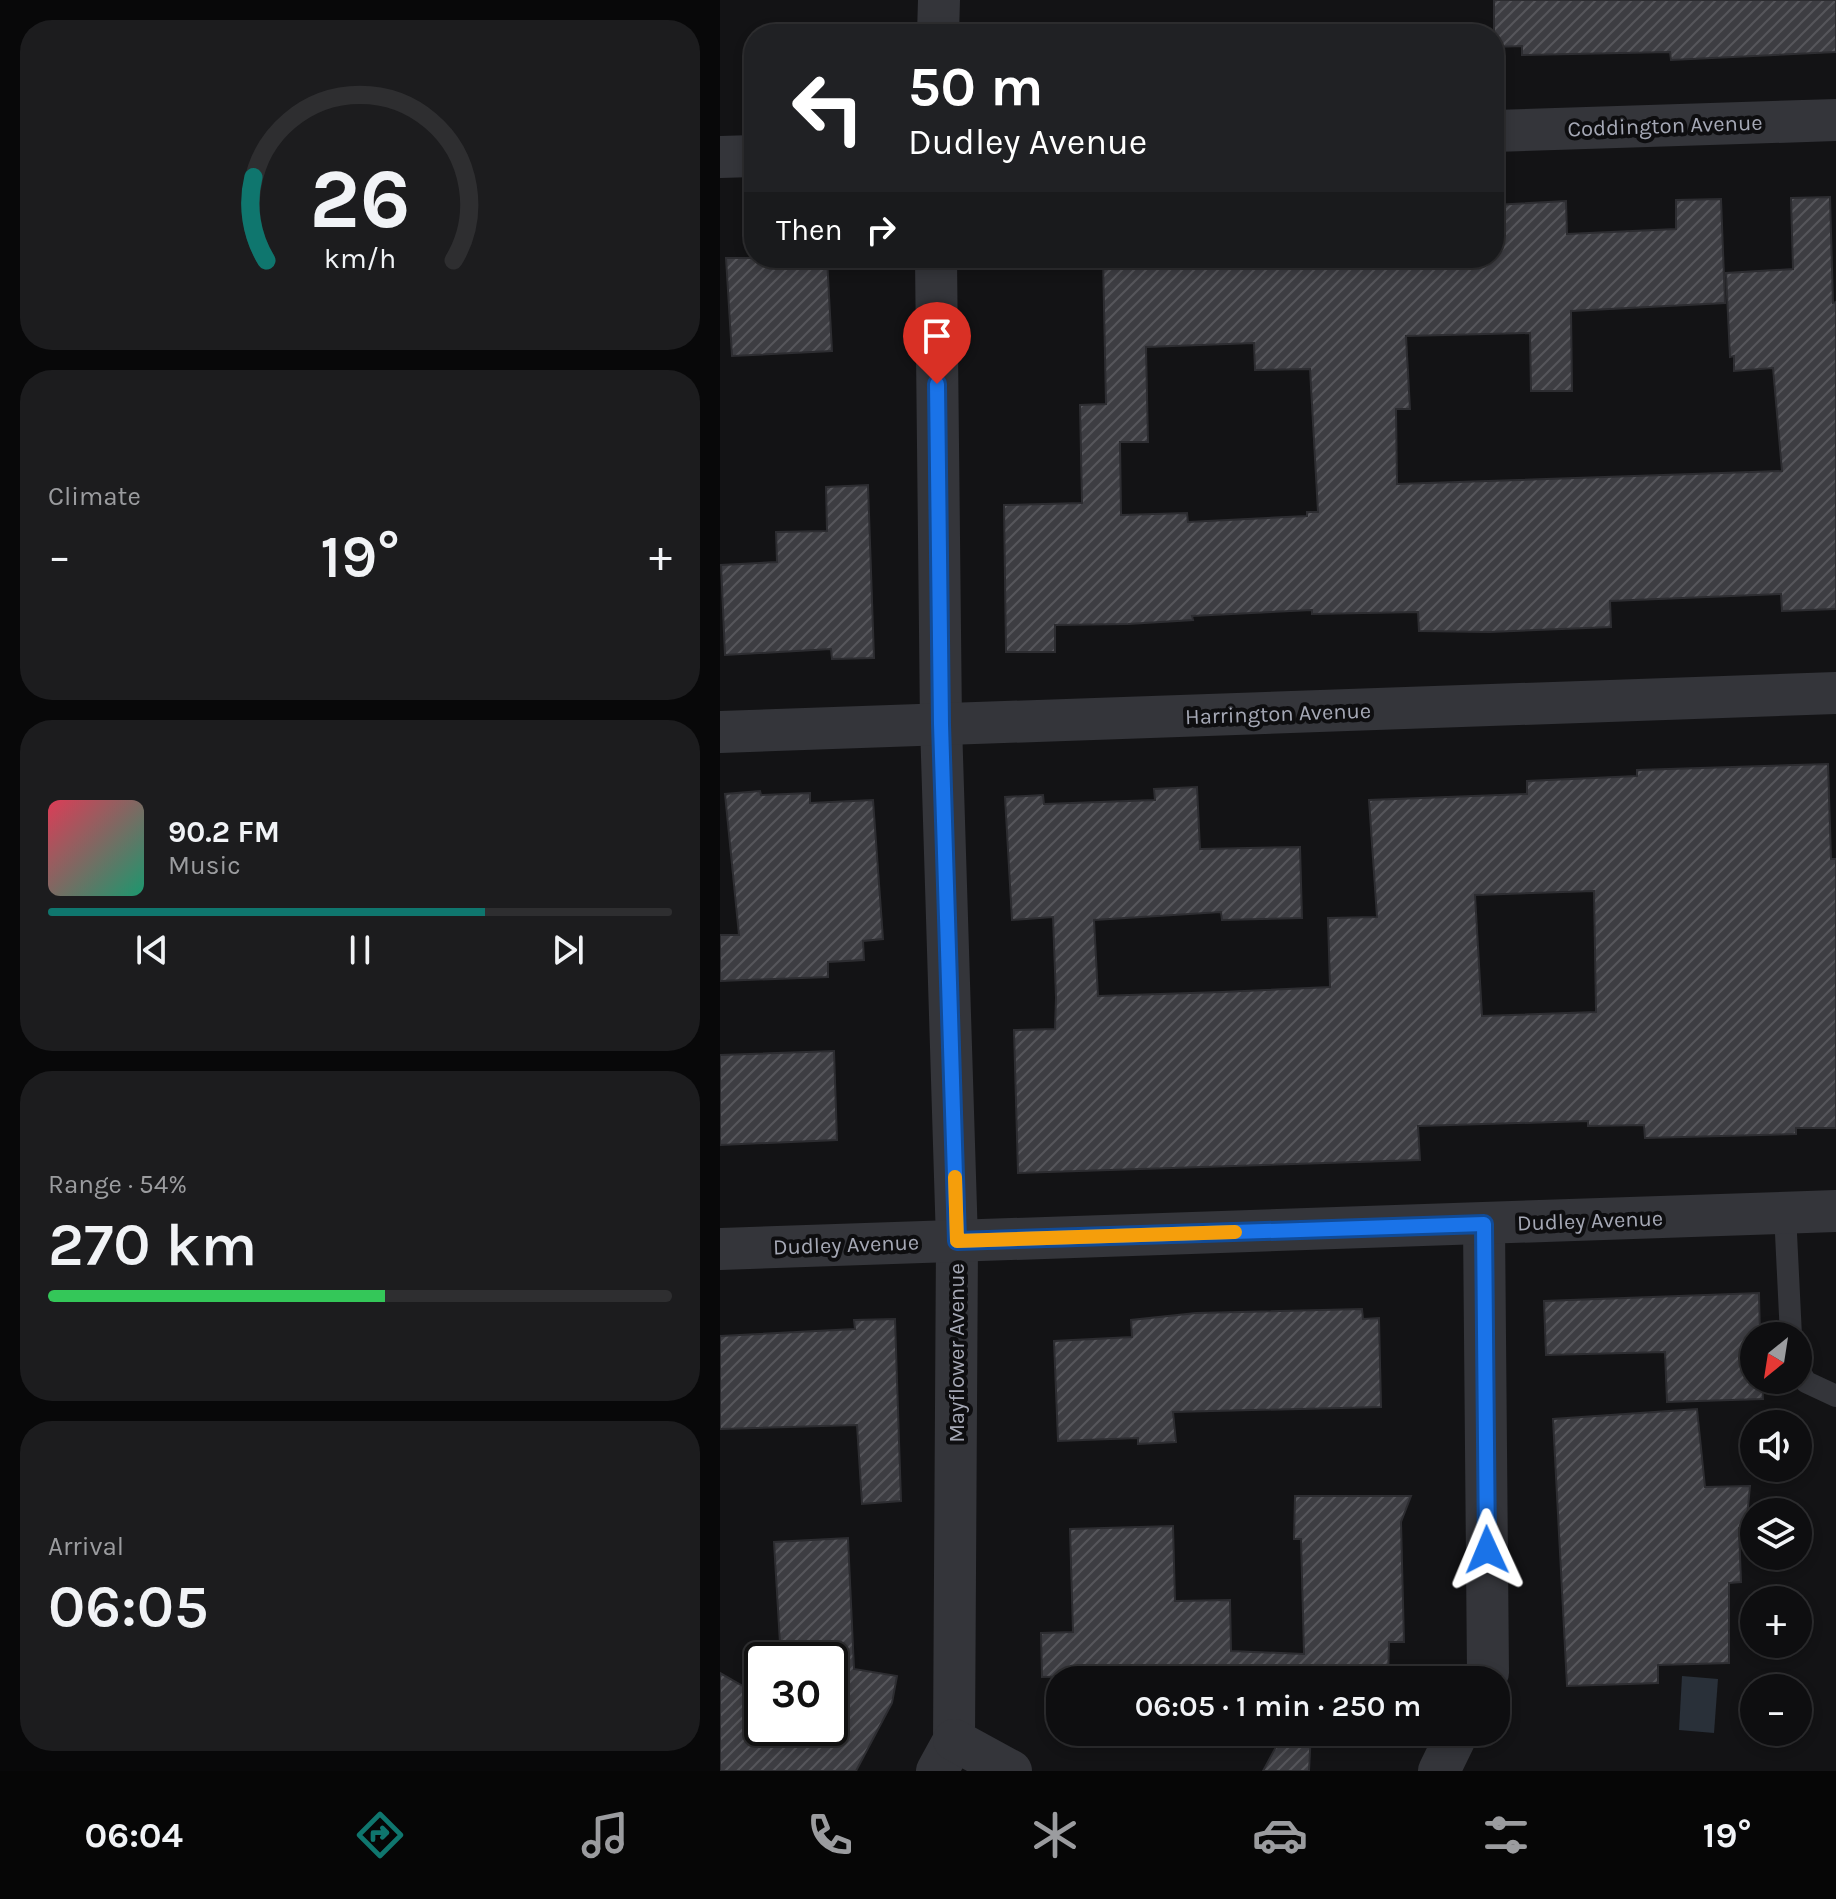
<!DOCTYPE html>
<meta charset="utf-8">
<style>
:root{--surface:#0e0e10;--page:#1c1c1e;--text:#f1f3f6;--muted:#9b9c9f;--line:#2e2e30;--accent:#0f766e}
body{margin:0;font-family:Karla,sans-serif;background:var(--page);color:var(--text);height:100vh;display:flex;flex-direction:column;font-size:30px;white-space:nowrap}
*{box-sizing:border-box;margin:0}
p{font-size:26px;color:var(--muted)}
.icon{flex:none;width:44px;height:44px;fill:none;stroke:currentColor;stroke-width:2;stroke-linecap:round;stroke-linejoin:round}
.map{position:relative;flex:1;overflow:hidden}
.side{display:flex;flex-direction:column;gap:20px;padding:20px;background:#080809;width:720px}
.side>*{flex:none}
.banner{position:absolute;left:24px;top:24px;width:760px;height:244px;border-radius:32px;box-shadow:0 4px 12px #0003,0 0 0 2px var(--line);background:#202124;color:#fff;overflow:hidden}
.needle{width:52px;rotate:210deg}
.controls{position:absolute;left:1020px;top:1322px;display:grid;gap:16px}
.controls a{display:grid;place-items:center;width:72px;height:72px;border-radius:50%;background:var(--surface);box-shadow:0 4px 12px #0003,0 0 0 2px var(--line);font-size:40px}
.speed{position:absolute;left:24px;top:1642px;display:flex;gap:16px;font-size:40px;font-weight:700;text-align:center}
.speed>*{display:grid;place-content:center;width:104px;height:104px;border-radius:50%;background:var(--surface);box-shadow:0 4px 12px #0003,0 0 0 2px var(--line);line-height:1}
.speed .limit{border:4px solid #111;border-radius:12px;background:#fff;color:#111}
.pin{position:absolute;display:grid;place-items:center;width:68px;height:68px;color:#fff;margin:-82px -34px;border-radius:50% 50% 50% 0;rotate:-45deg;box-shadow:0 0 8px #0007}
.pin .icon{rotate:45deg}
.me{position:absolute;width:88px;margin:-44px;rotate:359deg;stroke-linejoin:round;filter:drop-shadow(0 0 6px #0008)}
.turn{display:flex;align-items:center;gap:28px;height:168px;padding:0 32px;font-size:36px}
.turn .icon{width:104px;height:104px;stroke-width:2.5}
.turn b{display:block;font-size:56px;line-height:68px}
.then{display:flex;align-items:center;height:76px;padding:0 32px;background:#0003;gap:16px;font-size:30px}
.big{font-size:60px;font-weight:600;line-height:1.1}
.side .tile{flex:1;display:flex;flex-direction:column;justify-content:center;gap:12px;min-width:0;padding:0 28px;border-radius:32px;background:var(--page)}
.side .dial{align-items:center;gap:0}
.dial svg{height:208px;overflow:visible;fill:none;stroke:var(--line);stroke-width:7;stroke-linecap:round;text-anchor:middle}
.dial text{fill:var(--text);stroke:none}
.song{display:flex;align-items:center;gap:24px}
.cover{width:96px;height:96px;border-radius:12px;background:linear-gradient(135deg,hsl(350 70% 55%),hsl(160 70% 35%))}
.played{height:8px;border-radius:4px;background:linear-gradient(90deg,var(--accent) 70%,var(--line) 70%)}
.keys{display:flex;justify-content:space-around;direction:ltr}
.heat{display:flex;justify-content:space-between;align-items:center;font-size:44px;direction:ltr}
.charge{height:12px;border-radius:6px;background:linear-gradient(90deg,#34c759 54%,var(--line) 0)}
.trip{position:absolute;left:326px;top:1666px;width:464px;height:80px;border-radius:32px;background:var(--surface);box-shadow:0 4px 12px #0003,0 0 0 2px var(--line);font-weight:600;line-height:80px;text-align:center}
.tab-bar{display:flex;height:128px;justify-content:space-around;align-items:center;background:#060606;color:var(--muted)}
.tab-bar .icon{width:56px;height:56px}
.tab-bar .selected{color:var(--accent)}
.tab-bar b{font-size:36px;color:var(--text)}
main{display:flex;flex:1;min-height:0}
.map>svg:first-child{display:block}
</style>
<main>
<section class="side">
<div class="tile dial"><svg viewBox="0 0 100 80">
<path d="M14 69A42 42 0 1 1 86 69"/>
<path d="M14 69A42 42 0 0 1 9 37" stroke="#0f766e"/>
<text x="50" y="56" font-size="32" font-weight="700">26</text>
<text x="50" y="72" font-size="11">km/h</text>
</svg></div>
<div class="tile"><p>Climate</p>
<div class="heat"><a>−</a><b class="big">19°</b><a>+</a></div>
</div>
<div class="tile">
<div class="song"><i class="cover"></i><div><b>90.2 FM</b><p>Music</p></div></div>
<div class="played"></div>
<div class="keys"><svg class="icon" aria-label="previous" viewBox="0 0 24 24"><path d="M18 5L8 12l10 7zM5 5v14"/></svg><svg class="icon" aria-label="pause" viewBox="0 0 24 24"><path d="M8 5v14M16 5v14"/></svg><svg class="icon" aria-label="next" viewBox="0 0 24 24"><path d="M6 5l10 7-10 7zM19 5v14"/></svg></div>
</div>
<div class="tile"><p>Range · 54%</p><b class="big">270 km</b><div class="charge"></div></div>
<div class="tile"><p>Arrival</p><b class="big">06:05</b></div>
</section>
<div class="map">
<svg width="1116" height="1771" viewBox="0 0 1116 1771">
<defs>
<pattern id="building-hatch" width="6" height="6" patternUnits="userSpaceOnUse" patternTransform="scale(2)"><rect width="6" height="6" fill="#3d3d42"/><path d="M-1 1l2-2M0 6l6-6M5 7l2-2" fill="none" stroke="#56565b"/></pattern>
</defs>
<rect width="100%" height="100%" fill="#131315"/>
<polygon fill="#293039" points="962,1676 998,1679 994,1733 959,1730"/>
<g fill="url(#building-hatch)" stroke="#2d2d31" stroke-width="2" fill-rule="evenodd">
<polygon points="774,0 1116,0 1116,52 951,60 950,52 802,55 802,46 774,47"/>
<path d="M1110,197l3,106 3,-1v307l-54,2 -1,-17 -171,7 1,26 -122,5 -70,-1 -1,-19 -106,2v-4l-120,6 1,4 -65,4 -73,1v27h-49l-2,-147 78,-2 -2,-98 26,-1 -3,-146h391v-53l72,-4 1,33 109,-5v-29l45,-1 4,104 -154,8 1,80h-41l-1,-58 -124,3 4,73h-14l1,75 385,-13 -9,-103 -39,3v-15l-4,1 -4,-84 67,-4 -2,-71zM534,343l1,27 55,-1 8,143h-11v4l-119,6 -1,-9 -66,2 -1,-73h28l-2,-95z"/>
<polygon points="6,258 107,258 112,351 12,356"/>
<polygon points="148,485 154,658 112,659 111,649 5,655 1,565 57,562 56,532 107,531 106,487"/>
<path d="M1108,764l3,95h5v269h-40v6l-151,4 -1,-13 -56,1v-5l-170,5 2,34 -402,13 -4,-143 41,-1 1,-31 -3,-81 -41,3 -7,-123 38,-2 1,9 111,-4 -1,-11 43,-2 3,62 100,-2 2,71 -80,2 -1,-8 -127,8 4,76 124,-4 108,-5 -2,-69 49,-1 -8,-117 158,-6v-13l110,-5v-6zM874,891l2,121 -114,4 -7,-121z"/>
<polygon points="40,791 41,795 90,793 90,803 153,800 163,939 143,941 144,960 108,962 108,977 0,981 0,935 19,935 5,794"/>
<polygon points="114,1051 117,1140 0,1145 0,1055"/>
<polygon points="1039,1293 1040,1336 1034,1336 1034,1380 1042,1380 1043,1399 947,1402 945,1352 826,1355 824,1301"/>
<polygon points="642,1309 643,1319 659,1318 661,1407 453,1412 456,1442 418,1444 418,1438 338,1441 334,1341 412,1337 411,1320 476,1313"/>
<polygon points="175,1319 181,1501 142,1504 137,1425 0,1429 0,1336 135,1329 134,1320"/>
<polygon points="977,1409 985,1487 1030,1486 1026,1528 1019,1528 1021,1582 1009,1583 1009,1663 938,1665 938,1683 847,1686 833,1419"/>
<polygon points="575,1496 691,1496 681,1522 684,1642 669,1642 668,1680 452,1680 452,1674 322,1677 321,1633 353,1632 350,1529 453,1526 455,1601 510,1600 511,1651 584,1654 581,1539 574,1539"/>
<polygon points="128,1538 134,1669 177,1676 172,1703 136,1771 0,1771 0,1673 42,1697 42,1728 110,1728 110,1660 61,1660 54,1542"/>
<polygon points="564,1732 591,1732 589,1771 543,1771"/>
</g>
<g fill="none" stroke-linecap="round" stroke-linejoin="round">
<g stroke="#34353a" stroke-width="22">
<polyline points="1065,1213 1071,1336"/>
<polyline points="1078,1369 1086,1382 1116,1396"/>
</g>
<g stroke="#34353a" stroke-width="42">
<polyline points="218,34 219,0"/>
<polyline points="774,131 1116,120"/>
<polyline points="0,157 34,156"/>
<polyline points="216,258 221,724 237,1241 234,1740 217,1771"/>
<polyline points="0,732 1116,693"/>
<polyline points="764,1224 768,1673 764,1680"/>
<polyline points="0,1249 1116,1211"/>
<polyline points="234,1740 291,1771"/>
<polyline points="719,1771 738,1732"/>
</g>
</g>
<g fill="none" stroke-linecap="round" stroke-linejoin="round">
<defs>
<polyline id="route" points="217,384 221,724 237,1241 764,1224 767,1550"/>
</defs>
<use href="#route" stroke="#114b97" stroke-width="20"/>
<use href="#route" stroke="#1a73e8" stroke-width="14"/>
<polyline stroke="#f59e0b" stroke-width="14" points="235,1177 237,1241 515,1232"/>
</g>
<g text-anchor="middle" stroke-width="8" stroke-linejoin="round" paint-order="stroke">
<g font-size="22" fill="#a5a8b5" stroke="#0e0e10">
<text transform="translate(945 125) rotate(-2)" y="8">Coddington Avenue</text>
<text transform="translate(558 713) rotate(-2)" y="8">Harrington Avenue</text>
<text transform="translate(870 1220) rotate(-2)" y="8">Dudley Avenue</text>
<text transform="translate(126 1244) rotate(-2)" y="8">Dudley Avenue</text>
<text transform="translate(236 1353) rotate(-90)" y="8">Mayflower Avenue</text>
</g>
</g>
</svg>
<div class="controls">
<a><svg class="needle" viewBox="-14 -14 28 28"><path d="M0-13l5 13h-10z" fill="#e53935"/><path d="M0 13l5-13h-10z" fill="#9b9c9f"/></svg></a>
<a><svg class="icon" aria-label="sound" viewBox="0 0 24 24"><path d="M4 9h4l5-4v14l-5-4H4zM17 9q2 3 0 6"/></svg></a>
<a><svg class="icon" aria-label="layers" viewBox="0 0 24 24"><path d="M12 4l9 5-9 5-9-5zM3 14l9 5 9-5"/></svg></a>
<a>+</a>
<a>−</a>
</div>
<div class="speed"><div class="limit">30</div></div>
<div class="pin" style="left:217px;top:384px;background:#d93025"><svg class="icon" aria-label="arrive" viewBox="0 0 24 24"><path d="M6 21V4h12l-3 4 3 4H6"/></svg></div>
<svg class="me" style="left:767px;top:1550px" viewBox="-20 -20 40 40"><path d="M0-17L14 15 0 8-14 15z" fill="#1a73e8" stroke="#fff" stroke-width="4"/></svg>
<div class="trip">06:05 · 1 min · 250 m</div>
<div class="banner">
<div class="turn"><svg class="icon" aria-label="left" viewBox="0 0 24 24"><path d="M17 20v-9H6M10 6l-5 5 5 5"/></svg><div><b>50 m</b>Dudley Avenue</div></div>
<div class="then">Then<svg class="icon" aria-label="right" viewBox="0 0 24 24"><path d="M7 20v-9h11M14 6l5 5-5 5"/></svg></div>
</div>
</div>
</main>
<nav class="tab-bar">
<b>06:04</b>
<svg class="icon selected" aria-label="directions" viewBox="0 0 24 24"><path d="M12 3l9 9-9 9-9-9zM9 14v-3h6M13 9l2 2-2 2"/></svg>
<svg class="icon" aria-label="music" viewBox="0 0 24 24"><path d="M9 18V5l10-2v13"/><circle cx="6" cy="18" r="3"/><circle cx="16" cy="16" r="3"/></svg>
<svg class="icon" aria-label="phone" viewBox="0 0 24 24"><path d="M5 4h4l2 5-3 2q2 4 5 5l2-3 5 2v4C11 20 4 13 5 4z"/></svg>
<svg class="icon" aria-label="climate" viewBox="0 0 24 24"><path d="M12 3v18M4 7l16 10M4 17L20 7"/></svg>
<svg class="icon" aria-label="car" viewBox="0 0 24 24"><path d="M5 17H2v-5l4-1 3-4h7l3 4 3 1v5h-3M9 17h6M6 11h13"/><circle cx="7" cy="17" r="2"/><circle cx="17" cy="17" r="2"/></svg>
<svg class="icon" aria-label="filters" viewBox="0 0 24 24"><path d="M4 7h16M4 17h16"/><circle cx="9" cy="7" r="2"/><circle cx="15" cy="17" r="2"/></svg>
<b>19°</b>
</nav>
